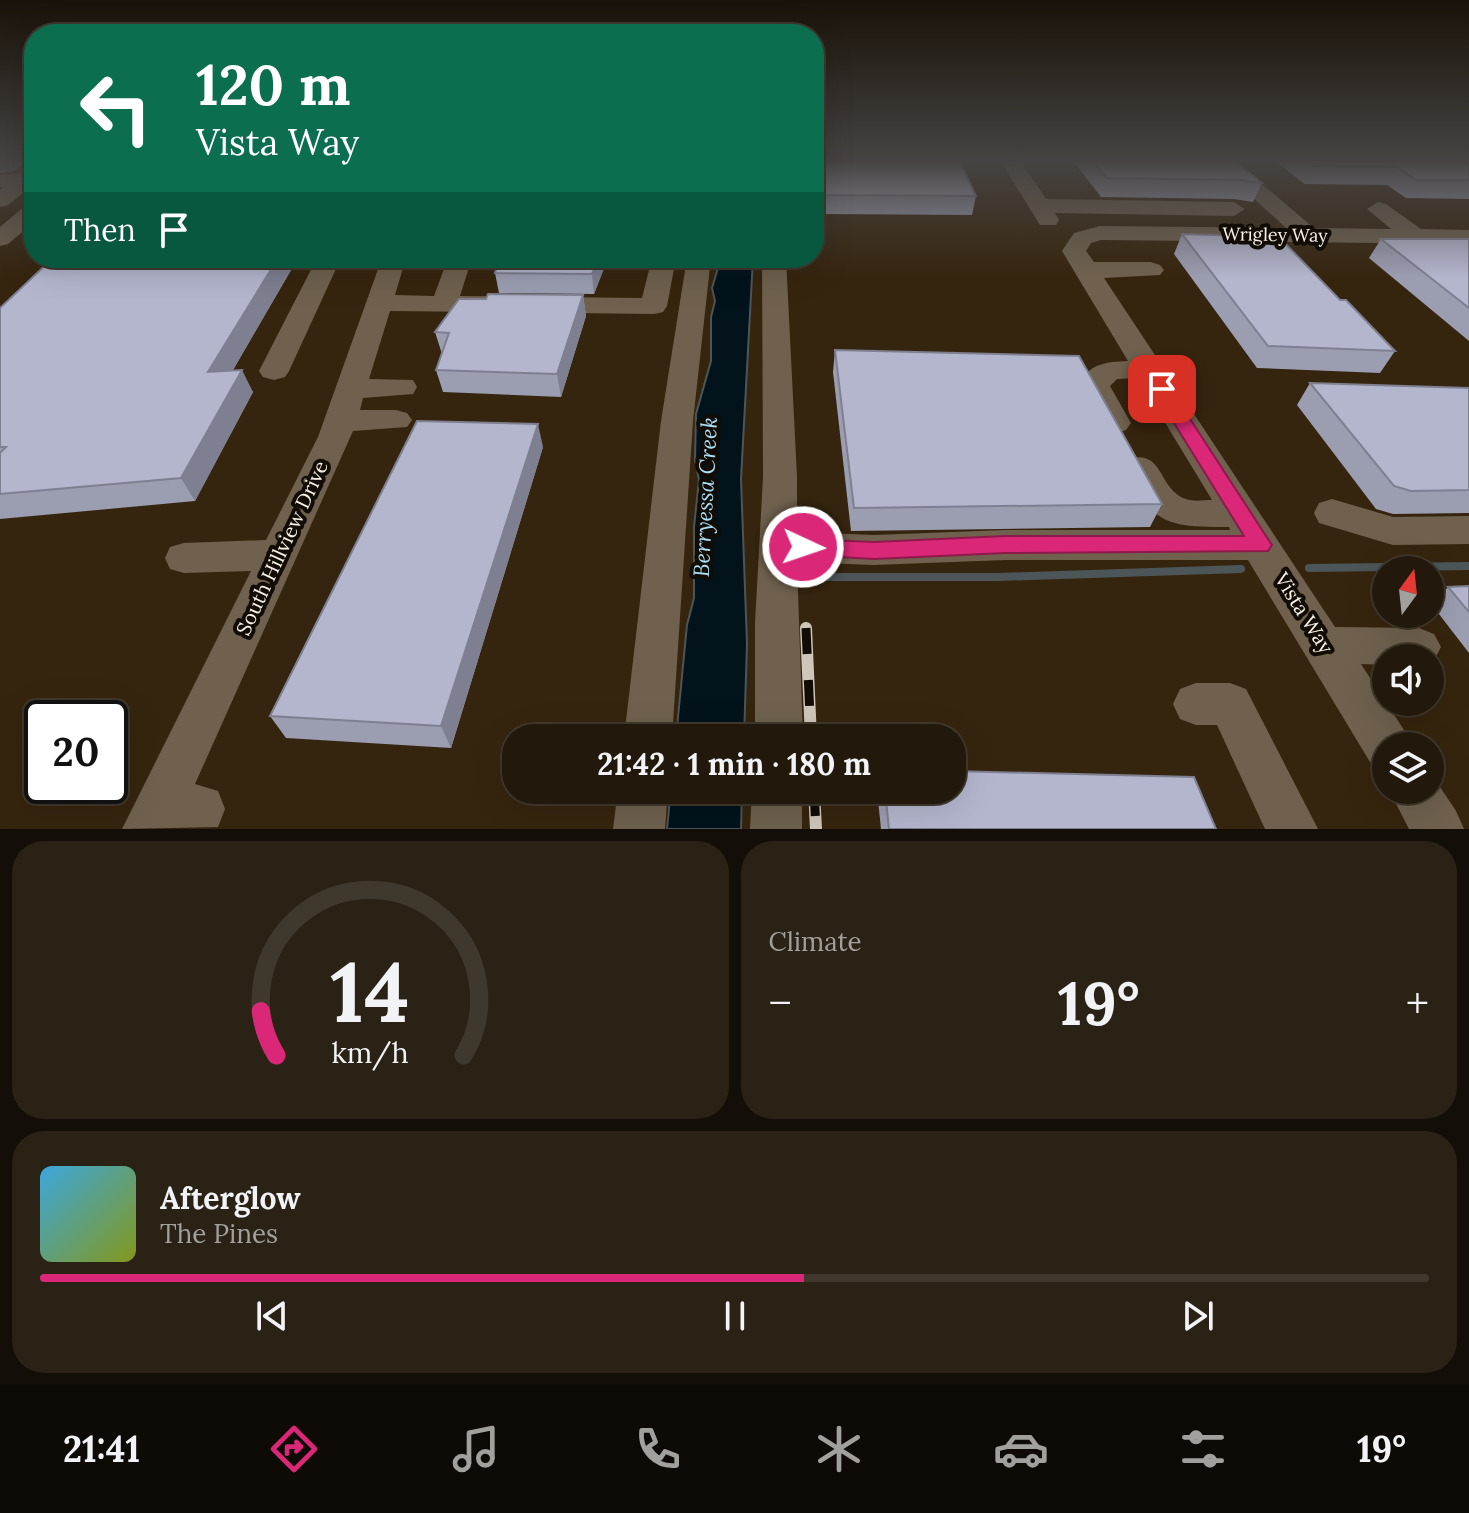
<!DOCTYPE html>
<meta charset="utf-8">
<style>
:root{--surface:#22190c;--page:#2a2215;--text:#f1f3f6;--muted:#a2a09d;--line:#3f382d;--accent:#db2777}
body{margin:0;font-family:Lora,serif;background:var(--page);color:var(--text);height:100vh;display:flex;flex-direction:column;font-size:30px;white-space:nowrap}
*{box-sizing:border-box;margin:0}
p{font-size:26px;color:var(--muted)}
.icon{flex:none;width:44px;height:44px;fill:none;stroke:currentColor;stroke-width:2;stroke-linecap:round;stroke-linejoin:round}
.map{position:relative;height:829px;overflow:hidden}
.details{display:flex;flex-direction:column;gap:12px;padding:12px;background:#130e07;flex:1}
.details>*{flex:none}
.banner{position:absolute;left:24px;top:24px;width:800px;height:244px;border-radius:32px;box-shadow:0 8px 32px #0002,0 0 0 2px var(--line);background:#0b6e4f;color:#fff;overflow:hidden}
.needle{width:52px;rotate:15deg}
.fabs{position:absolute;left:1372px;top:556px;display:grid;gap:16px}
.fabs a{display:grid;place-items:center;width:72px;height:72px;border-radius:50%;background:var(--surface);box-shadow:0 8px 32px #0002,0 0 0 2px var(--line);font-size:40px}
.speed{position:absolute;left:24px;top:700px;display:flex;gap:16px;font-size:40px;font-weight:700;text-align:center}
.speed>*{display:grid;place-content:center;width:104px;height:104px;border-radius:50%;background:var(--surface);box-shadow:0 8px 32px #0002,0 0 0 2px var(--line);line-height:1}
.speed .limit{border:4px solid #111;border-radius:12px;background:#fff;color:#111}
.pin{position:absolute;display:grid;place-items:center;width:68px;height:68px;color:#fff;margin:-34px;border-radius:16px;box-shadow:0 4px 12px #0006}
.me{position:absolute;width:88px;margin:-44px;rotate:93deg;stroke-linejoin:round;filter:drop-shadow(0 0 6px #0008)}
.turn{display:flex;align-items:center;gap:28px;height:168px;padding:0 40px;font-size:36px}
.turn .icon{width:104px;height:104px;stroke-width:2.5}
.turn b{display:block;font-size:56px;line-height:68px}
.then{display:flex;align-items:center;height:76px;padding:0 40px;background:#0003;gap:16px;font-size:30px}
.big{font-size:60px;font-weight:700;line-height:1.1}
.details .widget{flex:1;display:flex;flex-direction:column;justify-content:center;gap:12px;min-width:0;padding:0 28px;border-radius:32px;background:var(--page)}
.details .dial{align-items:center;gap:0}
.dial svg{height:208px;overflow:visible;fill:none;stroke:var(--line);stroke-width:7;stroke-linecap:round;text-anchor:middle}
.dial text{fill:var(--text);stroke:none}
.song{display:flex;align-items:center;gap:24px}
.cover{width:96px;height:96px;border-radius:12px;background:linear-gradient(135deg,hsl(200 70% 55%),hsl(70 70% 35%))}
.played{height:8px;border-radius:4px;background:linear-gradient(90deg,var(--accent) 55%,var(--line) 55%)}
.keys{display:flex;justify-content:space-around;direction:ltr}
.heat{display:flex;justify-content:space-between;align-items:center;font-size:44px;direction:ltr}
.details .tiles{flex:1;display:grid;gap:12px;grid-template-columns:1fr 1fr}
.widget:last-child{grid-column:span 2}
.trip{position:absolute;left:502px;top:724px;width:464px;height:80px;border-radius:32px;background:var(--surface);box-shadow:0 8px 32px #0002,0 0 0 2px var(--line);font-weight:700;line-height:80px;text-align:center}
.tab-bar{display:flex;height:128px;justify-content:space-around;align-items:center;background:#0e0a05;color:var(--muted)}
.tab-bar .icon{width:56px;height:56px}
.tab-bar .on{color:var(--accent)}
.tab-bar b{font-size:36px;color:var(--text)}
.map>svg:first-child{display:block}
</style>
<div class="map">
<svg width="1469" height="829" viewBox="0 0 1469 829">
<rect width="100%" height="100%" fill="#2d2110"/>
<path fill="#36250e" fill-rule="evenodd" d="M0,162h34v96h780v-96h655v667h-1469zM1386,570h44v44h-44zM1386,658h44v44h-44zM42,718h68v68h-68zM516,738h436v52h-436zM1386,746h44v44h-44z"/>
<g fill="#02131c" stroke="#4c5659" stroke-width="2">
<polygon points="721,258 753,258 741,479 747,644 744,738 676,738 687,625 694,598 694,527 699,480 695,460 696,414 711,361 711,317 715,301 712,288"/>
<polygon points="671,790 742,790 741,829 667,829"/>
</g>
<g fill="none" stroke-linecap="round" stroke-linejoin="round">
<g stroke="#4c5659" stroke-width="8">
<polyline points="1309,568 1469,566"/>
<polyline points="823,577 998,577 1241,569"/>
</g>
<g fill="#6f614e" fill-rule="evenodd">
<polygon points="1001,162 1021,162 1046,199 1234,202 1245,209 1234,216 1055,213 1059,220 1056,225 1040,225"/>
<path d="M1214,162h22l78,66 77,1 -24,-20 11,-7 8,2 35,25 48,1v14l-368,-4 -10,3 -5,8 8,11h57l9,3 4,5 -4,5 -56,3 231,349 84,1 15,6 7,13 -7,13 -48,-2v7l-25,-1 43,66 7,16h-25v23l-16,-7 -122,-202h-243l-131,5 -77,-3 6,176h-48v-115l8,-146 -1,-219h24l11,219v55l77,3 131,-5h225l-1,-3c-65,0 -75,-3 -107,-60l5,-8c38,-11 30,30 59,40 7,3 18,1 26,1l-74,-122 -21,1 -7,7 21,37 -5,7 -11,4 -11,-4 -24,-44c7,-23 27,-24 48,-25l-66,-110 12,-18 26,-7 186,2z"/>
<polygon points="27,173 34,175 34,184 8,205 0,207 0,190 3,187 0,187 0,175"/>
<polygon points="34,203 34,222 8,244 0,246 0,227 26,205"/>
<polygon points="317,258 341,258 289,371 285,377 274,380 263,377 259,371"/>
<polygon points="382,258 406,258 395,295 434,296 448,258 472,258 460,296 642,298 652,258 676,258 667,306 663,312 654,314 390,311 369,379 413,380 417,387 413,394 363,398 360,410 396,410 407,413 412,420 407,427 353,431 195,784 218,791 225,809 218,827 122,829 251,571 184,573 170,569 165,558 170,547 184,543 266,540 318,437"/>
<polygon points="687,258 711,258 693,421 672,738 624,738 661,421"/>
<polygon points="1332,499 1393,517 1469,516 1469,544 1393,545 1319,523 1314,513 1319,503"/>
<polygon points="1196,683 1230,683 1246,689 1318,829 1265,829 1217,725 1196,725 1180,719 1173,704 1180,689"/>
<polygon points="1430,772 1456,811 1464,829 1409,829 1389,790 1430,790"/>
<polygon points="618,790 668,790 665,829 613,829"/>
<polygon points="752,790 802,790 802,829 750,829"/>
</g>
<defs>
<g id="rail">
<polyline points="806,628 811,738"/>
<polyline points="814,790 816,829"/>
</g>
</defs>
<use href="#rail" stroke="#cec6b9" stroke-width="12"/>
<use href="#rail" stroke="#110c05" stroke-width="9" stroke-dasharray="26" stroke-linecap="butt"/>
</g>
<g fill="#9b9db1">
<polygon points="0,162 34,162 34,165 21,165 14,171"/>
<polygon points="817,162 960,162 976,196 972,215 824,214"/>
<polygon points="1074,162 1236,162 1262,183 1253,202 1234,199 1101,197"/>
<polygon points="1276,162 1469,162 1469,199 1406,198 1387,185 1305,184"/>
<polygon points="1182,234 1340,300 1395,351 1380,373 1257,368 1174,254"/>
<polygon points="1381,239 1469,239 1469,341 1369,258"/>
<polygon points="298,258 233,370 253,392 195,501 0,519 0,308"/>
<polygon points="499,258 608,258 594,294 499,293 495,273"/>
<polygon points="583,295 586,316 561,397 443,392 436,370 442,354 435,332 486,299"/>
<polygon points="835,350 1162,504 1150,527 851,531 833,372"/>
<polygon points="1310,383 1469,388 1469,513 1393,514 1376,509 1297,405"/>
<polygon points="543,447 451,748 286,738 270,716"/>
<polygon points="1469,586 1469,653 1432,605 1448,587"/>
<polygon points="877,790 952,790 1216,829 881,829"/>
</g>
<g fill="#7e7f90">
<polygon points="0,162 19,162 21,165 14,171 0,173"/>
<polygon points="278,258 298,258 219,394 208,372"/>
<polygon points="598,258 608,258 594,294 592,274"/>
<polygon points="583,295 586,316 561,397 557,374"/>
<polygon points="242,370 253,392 195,501 181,478"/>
<polygon points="538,424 543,447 451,748 441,726"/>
</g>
<g fill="#b4b6ce" stroke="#7e7f90" stroke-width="2">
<polygon points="821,162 960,162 976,196 825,195"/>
<polygon points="1093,162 1236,162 1262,183 1242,180 1107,178"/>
<polygon points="1308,162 1469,162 1469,180 1416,180 1397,167 1314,166"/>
<polygon points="1182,234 1279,237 1340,300 1346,300 1395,351 1268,346"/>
<polygon points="1381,239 1469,239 1469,308"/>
<polygon points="53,258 278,258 208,372 242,370 181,478 0,494 0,453 6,447 0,447 0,308"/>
<polygon points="499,258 598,258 592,274 495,273"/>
<polygon points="488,294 583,295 557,374 436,370 449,333 435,332 459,299 486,299"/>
<polygon points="835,350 1079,356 1162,504 854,508"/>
<polygon points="1310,383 1469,388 1469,490 1411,491 1394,486"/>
<polygon points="417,421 538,424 441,726 270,716"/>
<polygon points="1469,586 1469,612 1448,587"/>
<polygon points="952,771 1194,777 1216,829 889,829 885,790 952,790"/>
</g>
<linearGradient id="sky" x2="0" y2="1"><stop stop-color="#191209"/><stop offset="0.58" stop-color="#464342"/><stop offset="1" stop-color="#464342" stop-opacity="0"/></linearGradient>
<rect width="1469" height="278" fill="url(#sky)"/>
<polygon fill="#db2777" stroke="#8e194d" stroke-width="2" points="1162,383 1168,385 1268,539 1272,545 1268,551 1005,553 874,559 803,555 795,553 792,547 795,541 803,539 874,542 1005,536 1244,536 1153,389"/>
<g text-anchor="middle" stroke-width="8" stroke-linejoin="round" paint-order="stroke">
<g font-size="18" fill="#f9f1e6" stroke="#110c05">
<text transform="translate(1275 235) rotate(1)" y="6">Wrigley Way</text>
</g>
<g font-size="20" fill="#f9f1e6" stroke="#110c05">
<text transform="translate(282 548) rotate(-65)" y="7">South Hillview Drive</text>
<text transform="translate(1304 613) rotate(58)" y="7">Vista Way</text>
</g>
<g font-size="22" font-style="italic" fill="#abdff8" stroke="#110c05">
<text transform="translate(705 497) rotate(-87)" y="8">Berryessa Creek</text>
</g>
</g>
</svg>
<div class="fabs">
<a><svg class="needle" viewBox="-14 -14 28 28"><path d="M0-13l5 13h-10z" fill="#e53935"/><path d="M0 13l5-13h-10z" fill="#a2a09d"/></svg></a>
<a><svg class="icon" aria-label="sound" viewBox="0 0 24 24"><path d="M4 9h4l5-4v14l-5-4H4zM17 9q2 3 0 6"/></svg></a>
<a><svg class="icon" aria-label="layers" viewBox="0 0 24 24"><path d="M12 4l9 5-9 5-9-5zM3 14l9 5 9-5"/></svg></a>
</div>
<div class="speed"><div class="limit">20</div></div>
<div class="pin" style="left:1162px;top:389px;background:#d93025"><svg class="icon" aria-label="arrive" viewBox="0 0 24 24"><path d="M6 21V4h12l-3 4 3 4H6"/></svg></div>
<svg class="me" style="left:803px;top:547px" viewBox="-20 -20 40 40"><circle r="17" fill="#db2777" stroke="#fff" stroke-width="3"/><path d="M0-11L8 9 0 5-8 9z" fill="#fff"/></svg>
<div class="trip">21:42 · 1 min · 180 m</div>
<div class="banner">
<div class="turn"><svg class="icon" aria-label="left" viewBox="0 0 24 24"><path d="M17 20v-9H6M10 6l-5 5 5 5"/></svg><div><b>120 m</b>Vista Way</div></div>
<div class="then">Then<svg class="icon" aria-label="arrive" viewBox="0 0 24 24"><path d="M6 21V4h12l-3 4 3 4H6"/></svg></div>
</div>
</div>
<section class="details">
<div class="tiles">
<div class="widget dial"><svg viewBox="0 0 100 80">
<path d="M14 69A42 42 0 1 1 86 69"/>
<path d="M14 69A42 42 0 0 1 8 52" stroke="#db2777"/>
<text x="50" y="56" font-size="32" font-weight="700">14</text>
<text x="50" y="72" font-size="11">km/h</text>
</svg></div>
<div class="widget"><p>Climate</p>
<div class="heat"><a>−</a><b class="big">19°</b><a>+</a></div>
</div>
<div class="widget">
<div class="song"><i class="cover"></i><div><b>Afterglow</b><p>The Pines</p></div></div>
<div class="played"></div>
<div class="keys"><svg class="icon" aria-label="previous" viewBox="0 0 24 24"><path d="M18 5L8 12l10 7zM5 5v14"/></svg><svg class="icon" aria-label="pause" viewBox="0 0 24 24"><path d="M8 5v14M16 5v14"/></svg><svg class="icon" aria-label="next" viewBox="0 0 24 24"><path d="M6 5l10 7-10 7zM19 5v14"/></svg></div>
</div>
</div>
</section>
<nav class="tab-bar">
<b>21:41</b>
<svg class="icon on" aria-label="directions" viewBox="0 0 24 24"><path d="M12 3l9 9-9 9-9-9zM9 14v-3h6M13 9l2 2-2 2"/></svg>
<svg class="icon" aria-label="music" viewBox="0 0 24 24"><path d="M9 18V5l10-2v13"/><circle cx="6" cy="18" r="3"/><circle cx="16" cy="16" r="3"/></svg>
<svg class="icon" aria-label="phone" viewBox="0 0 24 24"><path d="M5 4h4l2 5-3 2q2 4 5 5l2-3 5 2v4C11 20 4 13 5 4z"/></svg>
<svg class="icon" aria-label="climate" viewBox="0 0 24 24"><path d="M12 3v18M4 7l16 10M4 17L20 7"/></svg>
<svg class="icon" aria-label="car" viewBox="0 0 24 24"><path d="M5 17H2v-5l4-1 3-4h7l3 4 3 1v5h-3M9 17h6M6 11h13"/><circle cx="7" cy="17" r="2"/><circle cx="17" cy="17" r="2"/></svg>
<svg class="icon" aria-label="filters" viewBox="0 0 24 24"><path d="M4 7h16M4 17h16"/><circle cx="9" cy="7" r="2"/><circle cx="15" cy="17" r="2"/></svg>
<b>19°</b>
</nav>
